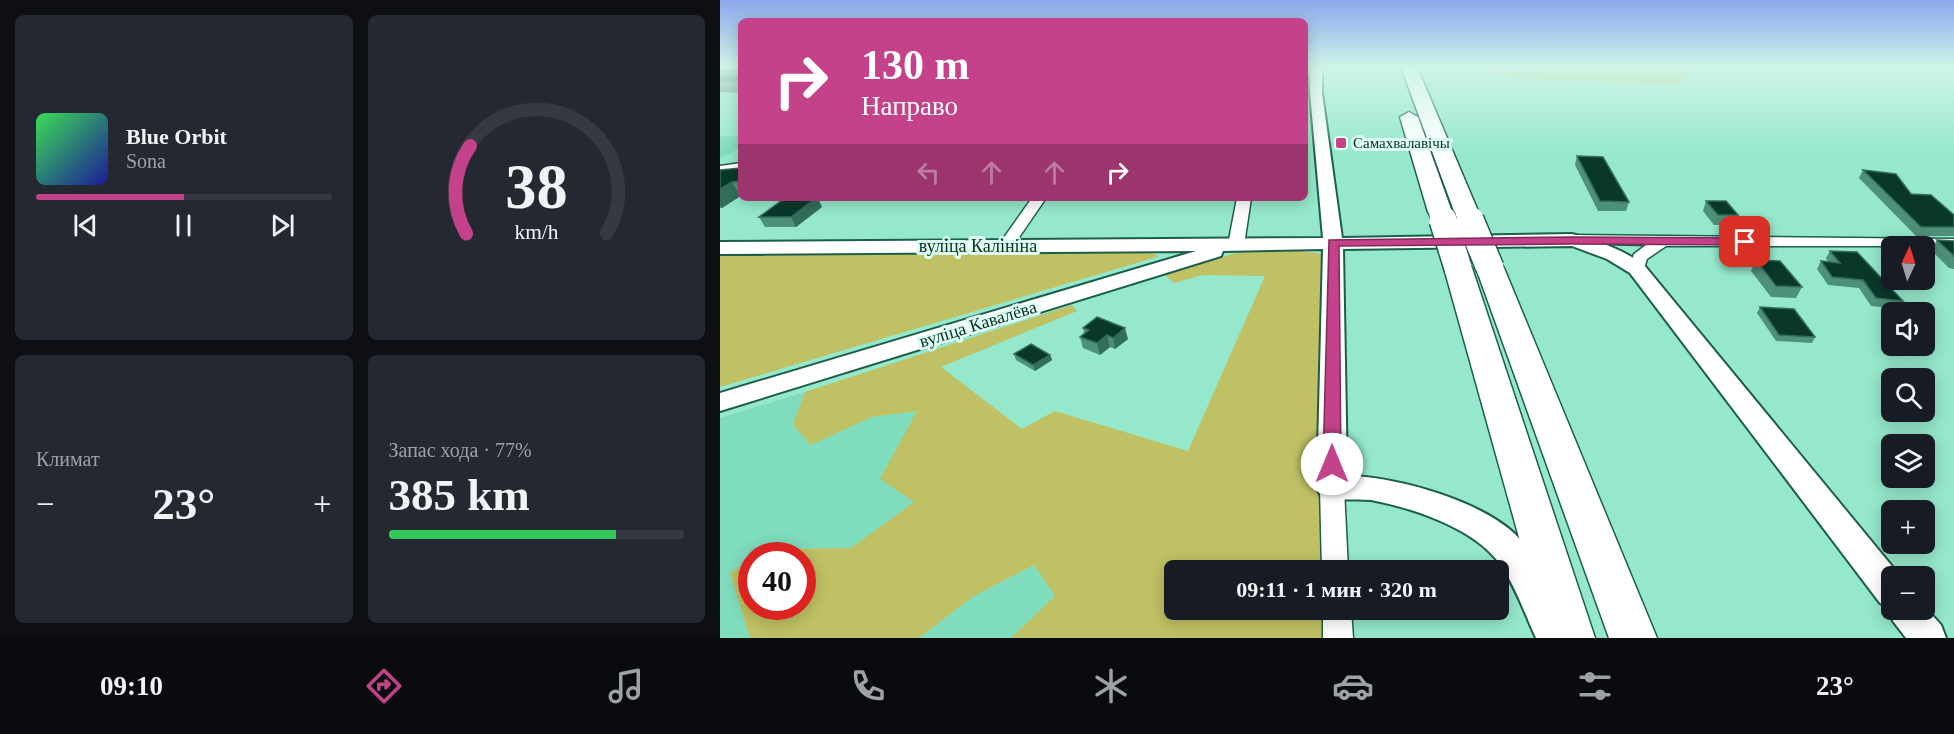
<!DOCTYPE html>
<html lang="ru">
<meta charset="utf-8">
<style>
:root{--surface:#171b24;--page:#242831;--text:#f1f3f6;--muted:#9ea1a6;--line:#363941;--accent:#c44289}
body{margin:0;font-family:Georgia,serif;background:var(--page);color:var(--text);height:100vh;display:flex;flex-direction:column;font-size:22px;white-space:nowrap}
*{box-sizing:border-box;margin:0}
p{font-size:20px;color:var(--muted)}
.icon{flex:none;width:33px;height:33px;fill:none;stroke:currentColor;stroke-width:2;stroke-linecap:round;stroke-linejoin:round}
.map{position:relative;flex:1;overflow:hidden}
.details{display:flex;flex-direction:column;gap:15px;padding:15px;background:#0d0f14;width:720px}
.details>*{flex:none}
.banner{position:absolute;left:18px;top:18px;width:570px;height:183px;border-radius:9px;box-shadow:0 3px 15px #0003;background:#c44289;color:#fff;overflow:hidden}
.needle{width:39px;rotate:4deg}
.controls{position:absolute;left:1161px;top:236px;display:grid;gap:12px}
.controls a{display:grid;place-items:center;width:54px;height:54px;border-radius:9px;background:var(--surface);box-shadow:0 3px 15px #0003;font-size:30px}
.speed{position:absolute;left:18px;top:542px;display:flex;gap:12px;font-size:30px;font-weight:700;text-align:center}
.speed>*{display:grid;place-content:center;width:78px;height:78px;border-radius:50%;background:var(--surface);box-shadow:0 3px 15px #0003;line-height:1}
.speed .limit{border:9px solid #d22;background:#fff;color:#111}
.pin{position:absolute;display:grid;place-items:center;width:51px;height:51px;color:#fff;margin:-26px;border-radius:12px;box-shadow:0 3px 9px #0006}
.me{position:absolute;width:66px;margin:-33px;rotate:0deg;stroke-linejoin:round;filter:drop-shadow(0 0 4px #0008)}
.turn{display:flex;align-items:center;gap:21px;height:126px;padding:0 24px;font-size:27px}
.turn .icon{width:78px;height:78px;stroke-width:2.5}
.turn b{display:block;font-size:42px;line-height:51px}
.lanes{display:flex;align-items:center;height:57px;padding:0 24px;background:#0003;justify-content:center;gap:30px;direction:ltr}
.lanes .off{opacity:.35}
.big{font-size:45px;font-weight:600;line-height:1.1}
.details .tile{flex:1;display:flex;flex-direction:column;justify-content:center;gap:9px;min-width:0;padding:0 21px;border-radius:9px;background:var(--page)}
.details .dial{align-items:center;gap:0}
.dial svg{height:156px;overflow:visible;fill:none;stroke:var(--line);stroke-width:7;stroke-linecap:round;text-anchor:middle}
.dial text{fill:var(--text);stroke:none}
.song{display:flex;align-items:center;gap:18px}
.cover{width:72px;height:72px;border-radius:9px;background:linear-gradient(135deg,hsl(130 70% 55%),hsl(240 70% 35%))}
.played{height:6px;border-radius:3px;background:linear-gradient(90deg,var(--accent) 50%,var(--line) 50%)}
.keys{display:flex;justify-content:space-around;direction:ltr}
.heat{display:flex;justify-content:space-between;align-items:center;font-size:33px;direction:ltr}
.charge{height:9px;border-radius:4px;background:linear-gradient(90deg,#34c759 77%,var(--line) 0)}
.details .tiles{flex:1;display:grid;gap:15px;grid-template-columns:repeat(2,1fr)}
.trip{position:absolute;left:444px;top:560px;width:345px;height:60px;border-radius:9px;background:var(--surface);box-shadow:0 3px 15px #0003;font-weight:600;line-height:60px;text-align:center}
.menu{display:flex;height:96px;justify-content:space-around;align-items:center;background:#090b0e;color:var(--muted)}
.menu .icon{width:42px;height:42px}
.menu .on{color:var(--accent)}
.menu b{font-size:27px;color:var(--text)}
main{display:flex;flex:1;min-height:0}
.map>svg:first-child{display:block}
</style>
<main>
<section class="details">
<div class="tiles">
<div class="tile">
<div class="song"><i class="cover"></i><div><b>Blue Orbit</b><p>Sona</p></div></div>
<div class="played"></div>
<div class="keys"><svg class="icon" aria-label="previous" viewBox="0 0 24 24"><path d="M18 5L8 12l10 7zM5 5v14"/></svg><svg class="icon" aria-label="pause" viewBox="0 0 24 24"><path d="M8 5v14M16 5v14"/></svg><svg class="icon" aria-label="next" viewBox="0 0 24 24"><path d="M6 5l10 7-10 7zM19 5v14"/></svg></div>
</div>
<div class="tile dial"><svg viewBox="0 0 100 80">
<path d="M14 69A42 42 0 1 1 86 69"/>
<path d="M14 69A42 42 0 0 1 16 24" stroke="#c44289"/>
<text x="50" y="56" font-size="32" font-weight="700">38</text>
<text x="50" y="72" font-size="11">km/h</text>
</svg></div>
<div class="tile"><p>Климат</p>
<div class="heat"><a>−</a><b class="big">23°</b><a>+</a></div>
</div>
<div class="tile"><p>Запас хода · 77%</p><b class="big">385 km</b><div class="charge"></div></div>
</div>
</section>
<div class="map">
<svg width="1234" height="638" viewBox="0 0 1234 638">
<rect width="100%" height="100%" fill="#95e8cb"/>
<g fill="#7fdcbd">
<polygon points="0,136 21,136 21,148 0,158"/>
<polygon points="85,392 73,425 91,445 152,417 198,411 194,502 131,548 50,549 40,555 32,555 31,560 10,573 30,638 0,638 0,418"/>
<polygon points="314,565 335,596 291,638 199,638 254,596"/>
</g>
<g fill="#bfc164">
<polygon points="759,67 976,67 960,84 812,79 776,75"/>
<polygon points="541,245 602,254 602,570 454,570 454,609 602,609 602,638 291,638 335,596 314,565 254,596 199,638 30,638 10,573 31,560 32,606 82,606 82,555 40,555 49,549 131,548 194,502 160,479 197,411 152,417 91,445 73,425 85,392 352,305 357,311 221,367 302,429 335,411 468,451 545,276 483,275 454,283 445,275"/>
<polygon points="0,251 428,252 440,256 0,387"/>
</g>
<g fill="none" stroke-linecap="round" stroke-linejoin="round">
<path fill="#a494f3" fill-rule="evenodd" d="M604,67h34c-7,7 -27,8 -34,0z"/>
<defs>
<g id="minor">
<polygon points="21,163 21,171 0,174 0,166"/>
<polygon points="312,198 326,198 291,249 281,249 278,246"/>
<polygon points="517,198 531,198 524,245 516,250 508,245"/>
<polygon points="852,235 1234,239 1234,249 1204,248 1204,246 946,246 927,259 923,272 917,274 909,269 914,254 926,245 847,243 844,240"/>
<polygon points="612,478 620,481 624,488 628,570 602,570 600,488 604,481"/>
<polygon points="603,609 631,609 633,638 603,638"/>
</g>
<path id="tertiary" d="M590,67h12v26l20,145 230,-4c26,7 50,15 72,31l256,311h-8v33h32v-3l17,19 5,13h-40l-13,-17 -5,-14 -8,-4 -250,-330 -23,-14 -35,-13 -229,3 4,227c49,0 146,27 177,68 16,21 39,69 49,94h-37c-11,-24 -21,-53 -36,-74 -26,-36 -87,-56 -129,-64 -17,-2 -33,2 -50,-4l-4,-8 6,-239 -100,2 -2,5 -501,155v-18l476,-142 -476,3v-12l603,-4 -13,-145z"/>
<g id="trunk">
<polygon points="681,67 697,67 758,211 754,216 738,216 734,211"/>
<polygon points="689,112 698,117 732,212 728,217 712,217 708,212 680,117"/>
<polygon points="738,260 748,262 752,268 875,638 827,638 724,268 728,262"/>
<polygon points="770,260 780,262 784,268 937,638 889,638 756,268 760,262"/>
</g>
</defs>
<use href="#minor" stroke="#1c5e4b" stroke-width="3"/>
<use href="#tertiary" stroke="#1c5e4b" stroke-width="4"/>
<use href="#trunk" stroke="#1c5e4b" stroke-width="3"/>
<use href="#minor" fill="#fff" fill-rule="evenodd"/>
<use href="#tertiary" fill="#fff" fill-rule="evenodd"/>
<use href="#trunk" fill="#fff" fill-rule="evenodd"/>
<defs>
<g id="trunk-bridge-far1">
<polyline points="746,211 751,222"/>
<polyline points="720,212 723,222"/>
</g>
<g id="trunk-bridge">
<polyline points="723,220 738,268"/>
<polyline points="750,220 770,268"/>
</g>
</defs>
<use href="#trunk-bridge-far1" stroke="#1c5e4b" stroke-width="24" stroke-linecap="butt"/>
<use href="#trunk-bridge" stroke="#1c5e4b" stroke-width="30" stroke-linecap="butt"/>
<use href="#trunk-bridge-far1" stroke="#fff" stroke-width="22"/>
<use href="#trunk-bridge" stroke="#fff" stroke-width="27"/>
</g>
<g fill="#4f907b">
<polygon points="0,67 21,67 21,93 0,92"/>
<polygon points="857,156 909,202 906,211 878,211 855,165"/>
<polygon points="21,168 21,196 2,208 0,208 0,170"/>
<polygon points="1143,170 1234,215 1234,236 1196,236 1139,178"/>
<polygon points="986,201 1018,215 1014,225 994,225 983,211"/>
<polygon points="102,207 76,227 45,227 39,217"/>
<polygon points="1217,240 1234,241 1234,269 1229,268 1211,250"/>
<polygon points="1110,251 1183,301 1178,309 1151,306 1139,288 1108,285 1097,269 1101,261 1108,262 1106,258"/>
<polygon points="1036,260 1082,287 1076,298 1051,297 1031,271"/>
<polygon points="1040,307 1095,337 1092,343 1056,341 1037,313"/>
<polygon points="363,328 408,339 395,349 390,347 380,355 363,348 360,337 364,333"/>
<polygon points="294,354 330,355 332,360 315,371 296,360"/>
</g>
<g fill="#336d5b">
<polygon points="21,80 21,90 16,82"/>
<polygon points="12,182 20,196 2,208 0,205 0,189"/>
<polygon points="96,198 98,198 102,207 76,227 71,217"/>
<polygon points="405,328 408,339 395,349 393,338"/>
<polygon points="387,335 390,347 380,355 377,343"/>
<polygon points="330,355 332,360 315,371 313,365"/>
</g>
<g fill="#09382b" stroke="#336d5b" stroke-width="1.5">
<polygon points="0,67 21,67 21,80 16,82 0,81"/>
<polygon points="857,156 883,157 909,202 880,201"/>
<polygon points="21,168 21,181 12,182 0,189 0,170"/>
<polygon points="1143,170 1176,174 1191,194 1211,195 1234,215 1234,227 1201,227"/>
<polygon points="65,198 96,198 71,217 39,217"/>
<polygon points="986,201 1006,201 1018,215 998,215"/>
<polygon points="1217,240 1234,241 1234,256"/>
<polygon points="1110,251 1137,252 1183,301 1156,298 1143,280 1112,277 1101,261 1120,263"/>
<polygon points="1036,260 1060,261 1082,287 1056,286"/>
<polygon points="1040,307 1074,309 1095,337 1059,335"/>
<polygon points="377,317 405,328 393,338 387,335 377,343 360,337 369,330 363,328"/>
<polygon points="311,344 330,355 313,365 294,354"/>
</g>
<linearGradient id="sky" x2="0" y2="1"><stop stop-color="#8da7ec"/><stop offset="0.43" stop-color="#cff5e8"/><stop offset="1" stop-color="#cff5e8" stop-opacity="0"/></linearGradient>
<rect width="1234" height="156" fill="url(#sky)"/>
<polygon fill="#c44289" stroke="#7f2b59" stroke-width="1.5" points="852,237 1025,238 1031,242 1025,245 852,244 619,246 621,464 618,469 606,469 603,464 609,240"/>
<rect fill="#c44289" stroke="#defef1" stroke-width="2" x="615" y="137" width="12" height="12" rx="3"/>
<g text-anchor="middle" stroke-width="6" stroke-linejoin="round" paint-order="stroke">
<g font-size="15" fill="#092d23" stroke="#defef1" text-anchor="start">
<text x="633" y="148">Самахвалавічы</text>
</g>
<g font-size="18" fill="#092d23" stroke="#defef1">
<text x="258" y="252">вуліца Калініна</text>
<text transform="translate(258 324) rotate(-17)" y="6">вуліца Кавалёва</text>
</g>
</g>
</svg>
<div class="controls">
<a><svg class="needle" viewBox="-14 -14 28 28"><path d="M0-13l5 13h-10z" fill="#e53935"/><path d="M0 13l5-13h-10z" fill="#9ea1a6"/></svg></a>
<a><svg class="icon" aria-label="sound" viewBox="0 0 24 24"><path d="M4 9h4l5-4v14l-5-4H4zM17 9q2 3 0 6"/></svg></a>
<a><svg class="icon" aria-label="search" viewBox="0 0 24 24"><circle cx="10" cy="10" r="6"/><path d="M15 15l6 6"/></svg></a>
<a><svg class="icon" aria-label="layers" viewBox="0 0 24 24"><path d="M12 4l9 5-9 5-9-5zM3 14l9 5 9-5"/></svg></a>
<a>+</a>
<a>−</a>
</div>
<div class="speed"><div class="limit">40</div></div>
<div class="pin" style="left:1025px;top:242px;background:#d93025"><svg class="icon" aria-label="arrive" viewBox="0 0 24 24"><path d="M6 21V4h12l-3 4 3 4H6"/></svg></div>
<svg class="me" style="left:612px;top:464px" viewBox="-20 -20 40 40"><circle r="19" fill="#fff"/><path d="M0-13L10 11 0 6-10 11z" fill="#c44289"/></svg>
<div class="trip">09:11 · 1 мин · 320 m</div>
<div class="banner">
<div class="turn"><svg class="icon" aria-label="right" viewBox="0 0 24 24"><path d="M7 20v-9h11M14 6l5 5-5 5"/></svg><div><b>130 m</b>Направо</div></div>
<div class="lanes"><svg class="icon off" aria-label="left" viewBox="0 0 24 24"><path d="M17 20v-9H6M10 6l-5 5 5 5"/></svg><svg class="icon off" aria-label="ahead" viewBox="0 0 24 24"><path d="M12 20V5M6 11l6-6 6 6"/></svg><svg class="icon off" aria-label="ahead" viewBox="0 0 24 24"><path d="M12 20V5M6 11l6-6 6 6"/></svg><svg class="icon" aria-label="right" viewBox="0 0 24 24"><path d="M7 20v-9h11M14 6l5 5-5 5"/></svg></div>
</div>
</div>
</main>
<nav class="menu">
<b>09:10</b>
<svg class="icon on" aria-label="directions" viewBox="0 0 24 24"><path d="M12 3l9 9-9 9-9-9zM9 14v-3h6M13 9l2 2-2 2"/></svg>
<svg class="icon" aria-label="music" viewBox="0 0 24 24"><path d="M9 18V5l10-2v13"/><circle cx="6" cy="18" r="3"/><circle cx="16" cy="16" r="3"/></svg>
<svg class="icon" aria-label="phone" viewBox="0 0 24 24"><path d="M5 4h4l2 5-3 2q2 4 5 5l2-3 5 2v4C11 20 4 13 5 4z"/></svg>
<svg class="icon" aria-label="climate" viewBox="0 0 24 24"><path d="M12 3v18M4 7l16 10M4 17L20 7"/></svg>
<svg class="icon" aria-label="car" viewBox="0 0 24 24"><path d="M5 17H2v-5l4-1 3-4h7l3 4 3 1v5h-3M9 17h6M6 11h13"/><circle cx="7" cy="17" r="2"/><circle cx="17" cy="17" r="2"/></svg>
<svg class="icon" aria-label="filters" viewBox="0 0 24 24"><path d="M4 7h16M4 17h16"/><circle cx="9" cy="7" r="2"/><circle cx="15" cy="17" r="2"/></svg>
<b>23°</b>
</nav>
